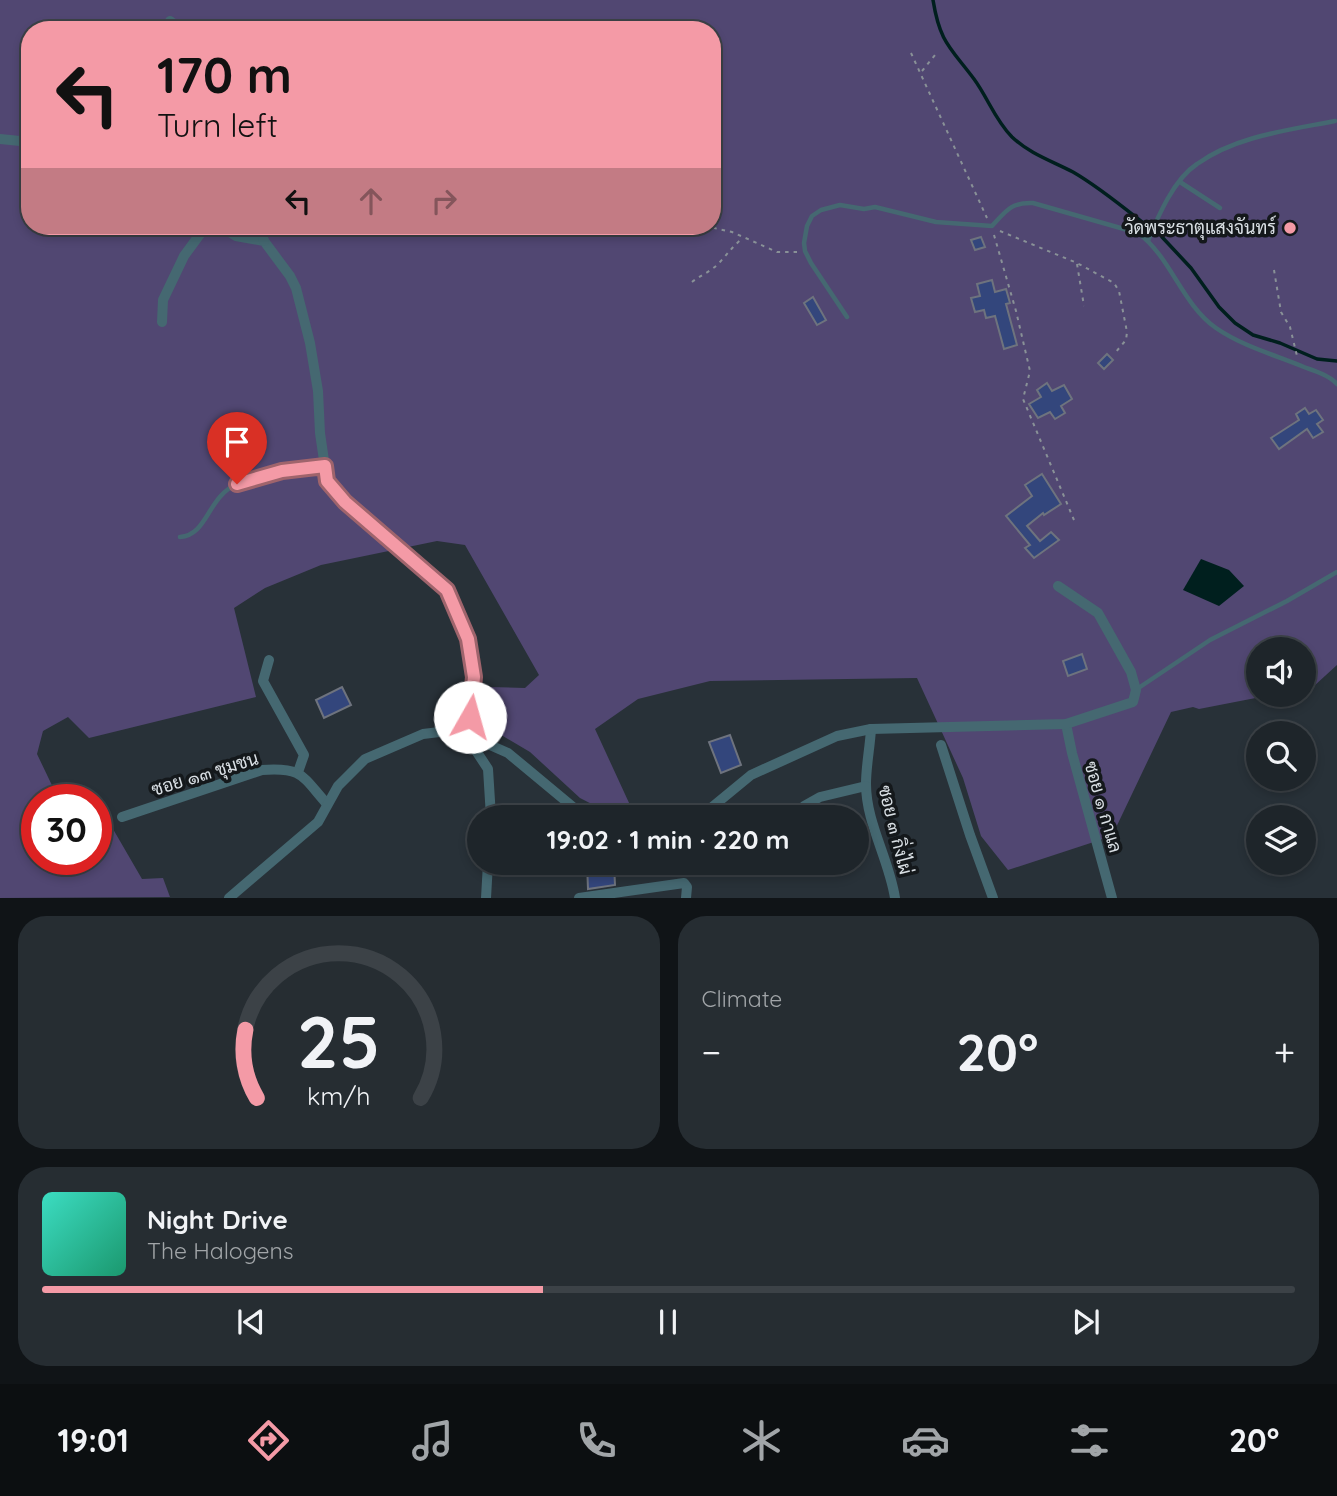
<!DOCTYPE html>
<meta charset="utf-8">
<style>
:root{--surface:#1e252a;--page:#262d32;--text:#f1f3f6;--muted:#a1a5a8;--line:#3c4247;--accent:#f49aa6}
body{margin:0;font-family:Quicksand,Sarabun,sans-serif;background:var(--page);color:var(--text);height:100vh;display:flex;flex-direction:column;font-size:26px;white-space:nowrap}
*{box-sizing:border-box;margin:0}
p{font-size:23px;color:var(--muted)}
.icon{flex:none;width:38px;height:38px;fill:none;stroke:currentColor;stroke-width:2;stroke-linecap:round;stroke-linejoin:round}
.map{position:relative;height:898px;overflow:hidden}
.sheet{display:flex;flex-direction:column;gap:18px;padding:18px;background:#101417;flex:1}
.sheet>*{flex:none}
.banner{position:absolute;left:21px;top:21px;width:700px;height:214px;border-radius:28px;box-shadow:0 4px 10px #0003,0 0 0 2px var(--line);background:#f49aa6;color:#111;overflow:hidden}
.buttons{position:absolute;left:1246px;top:637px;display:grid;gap:14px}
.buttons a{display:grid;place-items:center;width:70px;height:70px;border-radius:50%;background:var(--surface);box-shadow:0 4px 10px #0003,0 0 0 2px var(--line);font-size:35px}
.speed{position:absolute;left:21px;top:784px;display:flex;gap:14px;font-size:35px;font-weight:700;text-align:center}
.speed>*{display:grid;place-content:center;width:91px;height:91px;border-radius:50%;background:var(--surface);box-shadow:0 4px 10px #0003,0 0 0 2px var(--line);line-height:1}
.speed .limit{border:10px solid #d22;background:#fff;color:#111}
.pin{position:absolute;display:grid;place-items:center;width:60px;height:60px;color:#fff;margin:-72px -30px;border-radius:50% 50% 50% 0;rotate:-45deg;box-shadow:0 0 7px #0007}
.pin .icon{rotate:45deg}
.me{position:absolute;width:77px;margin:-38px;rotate:7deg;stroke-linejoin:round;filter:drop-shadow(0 0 5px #0008)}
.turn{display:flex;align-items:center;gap:24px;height:147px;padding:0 21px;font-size:32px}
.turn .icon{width:91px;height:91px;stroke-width:2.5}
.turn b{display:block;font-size:49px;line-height:60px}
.lanes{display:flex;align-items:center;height:66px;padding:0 21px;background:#0003;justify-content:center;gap:35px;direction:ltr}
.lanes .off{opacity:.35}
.big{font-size:52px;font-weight:700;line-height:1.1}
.sheet .widget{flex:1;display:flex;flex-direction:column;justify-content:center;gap:10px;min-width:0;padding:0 24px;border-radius:28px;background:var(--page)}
.sheet .dial{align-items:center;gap:0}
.dial svg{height:182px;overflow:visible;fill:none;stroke:var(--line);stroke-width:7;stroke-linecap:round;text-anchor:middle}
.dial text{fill:var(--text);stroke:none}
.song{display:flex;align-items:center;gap:21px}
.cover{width:84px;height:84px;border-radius:10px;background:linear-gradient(135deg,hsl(170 70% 55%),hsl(160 70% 35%))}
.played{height:7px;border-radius:4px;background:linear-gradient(90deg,var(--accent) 40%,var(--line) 40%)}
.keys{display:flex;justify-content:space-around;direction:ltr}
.heat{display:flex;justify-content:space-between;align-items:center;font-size:38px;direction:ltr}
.sheet .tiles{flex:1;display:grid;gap:18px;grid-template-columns:1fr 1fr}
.widget:last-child{grid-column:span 2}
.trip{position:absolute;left:467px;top:805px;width:402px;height:70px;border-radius:35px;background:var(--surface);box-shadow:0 4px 10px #0003,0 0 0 2px var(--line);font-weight:700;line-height:70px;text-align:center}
.tab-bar{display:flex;height:112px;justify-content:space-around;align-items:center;background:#0c0f11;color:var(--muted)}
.tab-bar .icon{width:49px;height:49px}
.tab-bar .current{color:var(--accent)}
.tab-bar b{font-size:32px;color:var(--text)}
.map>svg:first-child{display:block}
</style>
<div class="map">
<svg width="1337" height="898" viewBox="0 0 1337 898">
<rect width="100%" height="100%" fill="#283138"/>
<path fill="#514772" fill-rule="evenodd" d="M0,0h1337v665l-23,21 -10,2v-39h-46v46h13l-72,14 -6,-2 -22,5 -59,124 -104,34 -27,-34 -18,-58 -46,-100 -207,3 -72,18 -43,30 35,76 -17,10 -33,-17 -50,-46 -44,-26 -6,-25 7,-14 38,1 14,-13 -74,-130 -28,-4 -116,24 -56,23 -31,20 22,89 -167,41 -21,-21 -25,14 -6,23 22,46h-22v59h59v-34l17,4 29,50 21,-1 7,19 -170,1zM30,30h682v196h-682z"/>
<polygon fill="#001f1e" points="1201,559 1229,570 1244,586 1219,606 1183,590"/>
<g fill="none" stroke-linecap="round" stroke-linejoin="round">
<g stroke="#001f1e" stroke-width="3.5">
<path d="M933,0c7,43 17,47 41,79 14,19 21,41 38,58 18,17 40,24 61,35 26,15 50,35 74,54"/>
<polyline points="1162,237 1191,268 1219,307 1235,323 1253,335 1280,343 1317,359 1337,361"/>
</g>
</g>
<g fill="#33467c" stroke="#6e737e" stroke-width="2">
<polygon points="981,237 985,247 975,250 971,240"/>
<polygon points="992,280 995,292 1006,289 1010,303 1006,304 1017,345 1004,349 995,316 986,318 984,310 975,312 971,298 980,296 977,284"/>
<polygon points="813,297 826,320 817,325 804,303"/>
<polygon points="1107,354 1113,360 1104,369 1098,363"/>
<polygon points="1047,383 1052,391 1064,385 1072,399 1061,406 1065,413 1055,419 1050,412 1038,418 1029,404 1041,397 1037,390"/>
<polygon points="1305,408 1309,414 1316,410 1323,420 1317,424 1323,432 1313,438 1307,429 1279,449 1271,438 1299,420 1296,414"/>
<polygon points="1042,474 1061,504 1044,515 1043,513 1027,526 1040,541 1051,532 1059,540 1034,558 1025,548 1030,545 1006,516 1032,496 1025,485"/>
<polygon points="1082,654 1087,669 1068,676 1063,661"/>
<polygon points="342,687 351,705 324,718 316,700"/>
<polygon points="730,735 741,765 721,773 709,742"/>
<polygon points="587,863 614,863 615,885 588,889"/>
</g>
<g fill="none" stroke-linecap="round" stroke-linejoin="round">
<g stroke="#899197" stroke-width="2" stroke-dasharray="3.5 5" stroke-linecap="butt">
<polyline points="911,53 987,218"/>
<polyline points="922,71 935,55"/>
<polyline points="705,226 732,232 777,252 797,252"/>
<polyline points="1000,231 1077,263 1114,283 1119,291 1127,332 1126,340 1115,353"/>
<polyline points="994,235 1016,311 1030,371 1023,399 1074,520"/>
<polyline points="1077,264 1084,306"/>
<polyline points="1274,270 1281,312 1290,327 1297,356"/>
<path d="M692,282c9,-7 20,-11 28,-20 8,-9 14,-17 23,-24"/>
</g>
<g stroke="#456871" stroke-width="4.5">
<polyline points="1180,182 1220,208"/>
<path d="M1148,241c10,-25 26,-62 49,-77 39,-28 92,-34 138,-43"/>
<path d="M847,317l-36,-54 -6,-12 -1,-8 3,-17 5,-10 9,-6 19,-5 24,4 11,-2 61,15 56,4c14,-15 19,-24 41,-23l105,30c33,24 43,70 78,95 26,18 59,27 88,39 11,4 25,8 33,17"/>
<path d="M180,537c28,-2 27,-40 57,-53 27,-12 58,-15 86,-18"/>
<polyline points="1137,689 1210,640 1287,601 1337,572"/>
</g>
<g stroke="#456871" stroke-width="10">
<polyline points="170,21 182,30"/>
<polyline points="0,139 30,142"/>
<polyline points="220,226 236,236 264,241 290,276 296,288 310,343 318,391 320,433 327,481 345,502 447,590 468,639 474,677 467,737"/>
<polyline points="260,226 264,241"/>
<polyline points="162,322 163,300 184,256 206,226"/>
<polyline points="269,660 263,681 304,755 298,772"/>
<polyline points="1066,724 1072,753 1112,898"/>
<path d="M871,729c-1,18 -5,37 -5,55 0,39 23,75 29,114"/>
<polyline points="467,737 488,769 491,817"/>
<polyline points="941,745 970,835 993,898"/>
<polyline points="804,806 820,797 866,786"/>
<path d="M122,817l140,-47c41,-3 40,6 65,34"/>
<polyline points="700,817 751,775 837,736 871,729 1066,724 1133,702 1136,690 1131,672 1098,613 1058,586"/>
<polyline points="229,898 318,822 338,786 365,759 423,734 456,730 508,753 585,817"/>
<polyline points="486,898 488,863"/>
<polyline points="579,898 684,883 687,887 686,898"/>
</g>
</g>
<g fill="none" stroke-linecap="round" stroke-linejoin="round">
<defs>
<polyline id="route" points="237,484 282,471 325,466 327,481 345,502 447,590 468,639 474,677 470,717"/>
</defs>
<use href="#route" stroke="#9f646c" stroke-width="18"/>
<use href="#route" stroke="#f49aa6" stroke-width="12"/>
</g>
<circle fill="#f49aa6" stroke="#14181b" stroke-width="2.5" cx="1290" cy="228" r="7"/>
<g text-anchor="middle" stroke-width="7" stroke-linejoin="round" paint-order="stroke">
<g font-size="18" fill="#dae0e5" stroke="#14181b" text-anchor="end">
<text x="1276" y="234">วัดพระธาตุแสงจันทร์</text>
</g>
<g font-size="18" fill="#dae0e5" stroke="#14181b">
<text transform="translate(205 774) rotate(-17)" y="6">ซอย ๑๓ ชุมชน</text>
<text transform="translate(1103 807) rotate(74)" y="6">ซอย ๑ กาแล</text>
<text transform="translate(895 830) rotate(76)" y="6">ซอย ๓ กิ่งไผ่</text>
</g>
</g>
</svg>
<div class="buttons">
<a><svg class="icon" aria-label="sound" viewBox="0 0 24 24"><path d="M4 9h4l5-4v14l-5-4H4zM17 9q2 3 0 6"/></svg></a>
<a><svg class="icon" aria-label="search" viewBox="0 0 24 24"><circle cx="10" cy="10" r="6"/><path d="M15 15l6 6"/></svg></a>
<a><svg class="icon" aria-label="layers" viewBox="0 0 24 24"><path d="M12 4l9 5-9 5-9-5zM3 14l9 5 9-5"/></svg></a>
</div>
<div class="speed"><div class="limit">30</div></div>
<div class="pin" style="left:237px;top:484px;background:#d93025"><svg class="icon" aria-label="arrive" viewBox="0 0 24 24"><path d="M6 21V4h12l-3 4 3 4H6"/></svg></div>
<svg class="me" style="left:470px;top:717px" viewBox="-20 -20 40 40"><circle r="19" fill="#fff"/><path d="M0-13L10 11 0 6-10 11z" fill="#f49aa6"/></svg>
<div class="trip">19:02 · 1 min · 220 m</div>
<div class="banner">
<div class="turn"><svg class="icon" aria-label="left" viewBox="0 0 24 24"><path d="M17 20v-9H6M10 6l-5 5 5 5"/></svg><div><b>170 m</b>Turn left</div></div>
<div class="lanes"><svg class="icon" aria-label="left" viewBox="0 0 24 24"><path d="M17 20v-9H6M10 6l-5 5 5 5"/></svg><svg class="icon off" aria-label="ahead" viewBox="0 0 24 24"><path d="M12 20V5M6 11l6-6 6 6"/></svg><svg class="icon off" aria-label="right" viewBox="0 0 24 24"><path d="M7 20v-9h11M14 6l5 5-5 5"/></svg></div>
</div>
</div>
<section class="sheet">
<div class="tiles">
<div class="widget dial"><svg viewBox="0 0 100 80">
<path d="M14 69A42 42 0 1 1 86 69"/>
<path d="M14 69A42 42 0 0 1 9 39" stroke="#f49aa6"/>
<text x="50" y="56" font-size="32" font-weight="700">25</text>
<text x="50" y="72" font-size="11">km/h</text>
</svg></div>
<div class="widget"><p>Climate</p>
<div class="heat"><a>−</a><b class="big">20°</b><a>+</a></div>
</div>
<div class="widget">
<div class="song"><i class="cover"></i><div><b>Night Drive</b><p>The Halogens</p></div></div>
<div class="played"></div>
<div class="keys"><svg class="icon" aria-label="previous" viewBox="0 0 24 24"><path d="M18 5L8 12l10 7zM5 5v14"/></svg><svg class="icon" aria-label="pause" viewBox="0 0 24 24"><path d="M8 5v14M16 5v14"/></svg><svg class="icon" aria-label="next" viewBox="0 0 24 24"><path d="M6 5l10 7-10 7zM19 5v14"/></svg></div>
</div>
</div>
</section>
<nav class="tab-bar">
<b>19:01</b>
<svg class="icon current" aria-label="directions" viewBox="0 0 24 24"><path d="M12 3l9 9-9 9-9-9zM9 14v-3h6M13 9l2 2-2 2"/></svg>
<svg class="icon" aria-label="music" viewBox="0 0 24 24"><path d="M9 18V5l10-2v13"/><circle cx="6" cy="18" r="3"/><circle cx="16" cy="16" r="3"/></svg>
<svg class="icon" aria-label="phone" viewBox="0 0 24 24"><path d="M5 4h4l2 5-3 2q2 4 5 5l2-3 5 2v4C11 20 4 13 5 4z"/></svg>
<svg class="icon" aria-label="climate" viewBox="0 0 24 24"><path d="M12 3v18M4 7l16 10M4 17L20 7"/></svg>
<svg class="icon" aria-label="car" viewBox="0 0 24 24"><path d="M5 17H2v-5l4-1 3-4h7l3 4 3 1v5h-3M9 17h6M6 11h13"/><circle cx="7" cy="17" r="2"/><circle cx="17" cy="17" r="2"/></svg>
<svg class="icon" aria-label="filters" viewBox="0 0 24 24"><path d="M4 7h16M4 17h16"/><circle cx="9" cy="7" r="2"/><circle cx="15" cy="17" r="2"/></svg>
<b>20°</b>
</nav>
